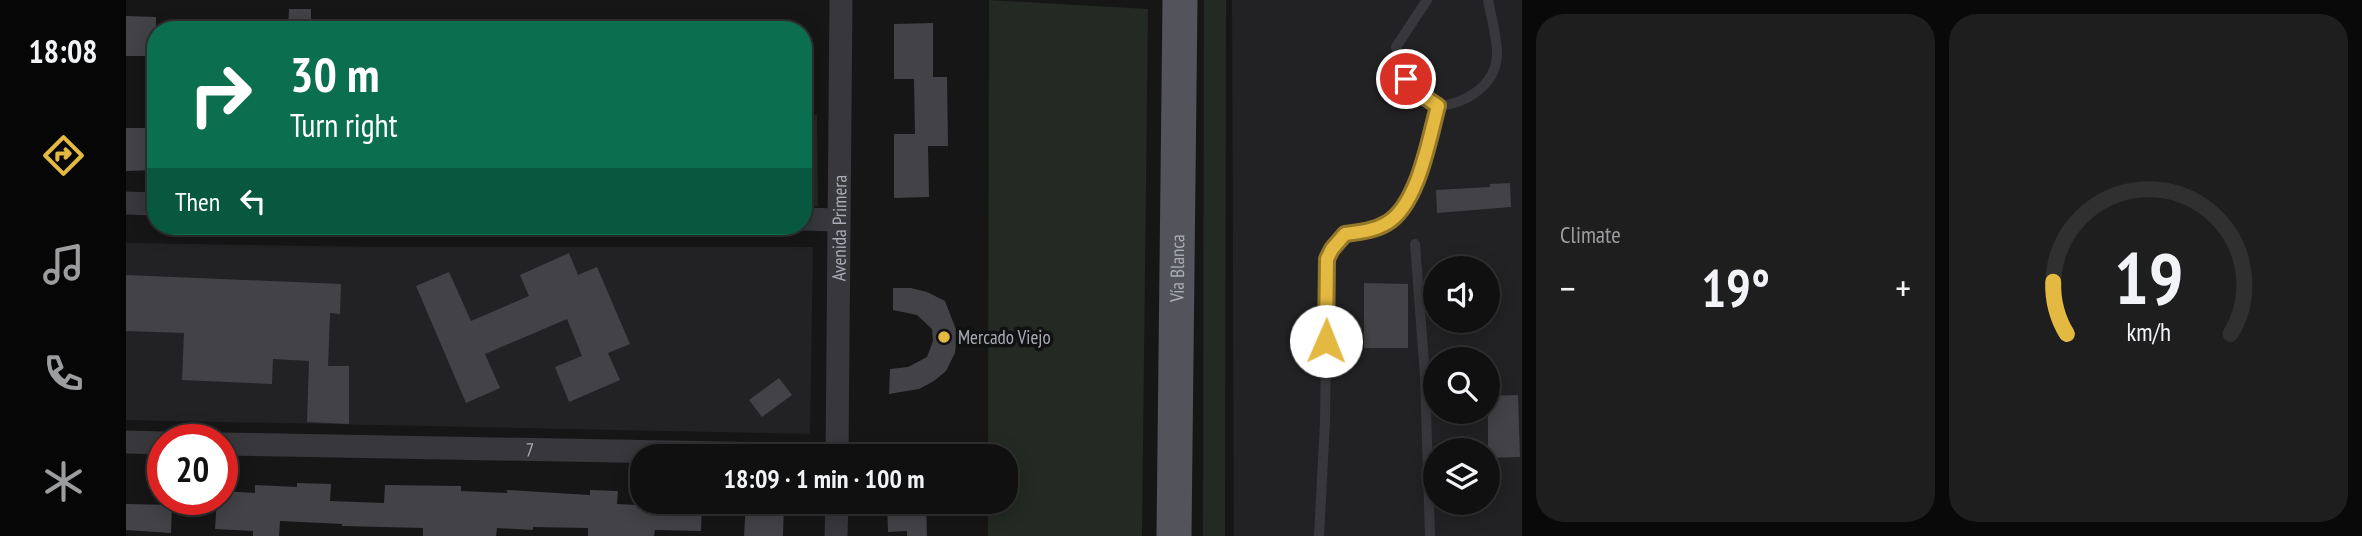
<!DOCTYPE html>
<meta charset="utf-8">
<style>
:root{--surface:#101011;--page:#1e1e1f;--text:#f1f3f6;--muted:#9c9d9f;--line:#303031;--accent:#e4b941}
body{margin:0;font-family:"PT Sans Narrow",sans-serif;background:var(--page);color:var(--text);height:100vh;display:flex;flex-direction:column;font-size:26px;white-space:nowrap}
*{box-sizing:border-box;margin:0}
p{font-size:23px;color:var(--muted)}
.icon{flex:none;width:38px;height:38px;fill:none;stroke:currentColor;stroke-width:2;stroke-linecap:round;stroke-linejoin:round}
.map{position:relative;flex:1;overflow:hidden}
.side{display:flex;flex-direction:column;gap:14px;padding:14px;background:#090909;width:840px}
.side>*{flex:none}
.guide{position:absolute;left:21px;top:21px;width:665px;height:214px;border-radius:28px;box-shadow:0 4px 18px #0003,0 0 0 2px var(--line);background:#0b6e4f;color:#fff;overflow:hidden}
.buttons{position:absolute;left:1297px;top:256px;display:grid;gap:14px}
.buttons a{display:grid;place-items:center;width:77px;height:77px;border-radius:50%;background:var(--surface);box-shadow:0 4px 18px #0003,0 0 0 2px var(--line);font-size:35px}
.speed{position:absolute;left:21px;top:424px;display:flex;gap:14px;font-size:35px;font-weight:700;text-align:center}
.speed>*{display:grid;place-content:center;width:91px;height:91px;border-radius:50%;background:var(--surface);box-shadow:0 4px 18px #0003,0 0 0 2px var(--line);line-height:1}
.speed .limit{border:10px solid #d22;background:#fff;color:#111}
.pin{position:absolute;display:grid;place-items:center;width:60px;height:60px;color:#fff;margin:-30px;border:4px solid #fff;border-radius:50%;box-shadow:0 2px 7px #0007}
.me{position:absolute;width:77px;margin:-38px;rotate:1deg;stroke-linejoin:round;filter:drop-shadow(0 0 5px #0008)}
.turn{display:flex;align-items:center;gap:24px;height:147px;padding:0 28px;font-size:32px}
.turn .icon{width:91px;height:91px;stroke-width:2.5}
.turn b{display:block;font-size:49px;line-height:60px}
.then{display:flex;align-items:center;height:66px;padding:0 28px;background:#0003;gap:14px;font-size:26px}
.big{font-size:52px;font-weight:600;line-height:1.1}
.side .widget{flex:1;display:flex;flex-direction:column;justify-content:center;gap:10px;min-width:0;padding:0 24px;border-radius:28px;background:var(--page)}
.side .dial{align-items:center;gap:0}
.dial svg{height:182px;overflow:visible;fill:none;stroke:var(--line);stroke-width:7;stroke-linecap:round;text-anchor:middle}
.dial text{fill:var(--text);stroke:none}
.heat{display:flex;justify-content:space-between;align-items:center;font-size:38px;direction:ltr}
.side .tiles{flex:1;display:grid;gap:14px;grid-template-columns:repeat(2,1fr)}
.trip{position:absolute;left:504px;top:444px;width:388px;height:70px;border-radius:28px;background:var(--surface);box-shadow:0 4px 18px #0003,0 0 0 2px var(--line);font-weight:600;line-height:70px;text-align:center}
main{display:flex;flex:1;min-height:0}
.tab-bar{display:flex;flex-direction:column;width:126px;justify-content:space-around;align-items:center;background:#060607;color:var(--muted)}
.tab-bar .icon{width:49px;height:49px}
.tab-bar .selected{color:var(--accent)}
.tab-bar b{font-size:32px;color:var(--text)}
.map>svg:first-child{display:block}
</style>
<main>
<nav class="tab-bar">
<b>18:08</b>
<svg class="icon selected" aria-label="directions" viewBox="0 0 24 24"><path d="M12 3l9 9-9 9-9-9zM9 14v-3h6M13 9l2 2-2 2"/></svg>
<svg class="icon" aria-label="music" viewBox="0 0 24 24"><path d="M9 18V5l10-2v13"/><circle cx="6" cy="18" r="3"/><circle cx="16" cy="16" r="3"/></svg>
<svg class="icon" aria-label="phone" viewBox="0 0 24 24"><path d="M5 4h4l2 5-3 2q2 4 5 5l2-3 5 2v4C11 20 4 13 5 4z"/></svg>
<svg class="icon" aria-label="climate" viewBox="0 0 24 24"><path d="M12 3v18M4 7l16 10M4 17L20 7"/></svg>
</nav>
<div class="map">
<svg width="1396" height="536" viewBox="0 0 1396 536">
<rect width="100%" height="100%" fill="#161617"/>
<g fill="#222224" fill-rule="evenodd">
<path d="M1106,0h290v536h-288zM1309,268h53v52h-53zM1309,359h53v52h-53zM1309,450h53v52h-53z"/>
<polygon points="0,243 251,247 687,247 684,434 0,420"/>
</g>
<g fill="#222a23">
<polygon points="863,0 1022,9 1016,536 862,536 862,502 880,502 880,457 862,457"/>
<polygon points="1078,0 1100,0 1099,536 1077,536"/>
<polygon points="691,115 692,206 677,206 677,116"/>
</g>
<g fill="#434347">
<polygon points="163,9 185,9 185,30 162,30"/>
<polygon points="0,16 30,17 30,56 0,56"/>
<polygon points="807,23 807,77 821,77 822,146 802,146 803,197 768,198 768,134 789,134 788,79 768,79 768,24"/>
<polygon points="0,128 20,128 20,133 30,133 30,170 0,171"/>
<polygon points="1384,183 1385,207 1311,213 1310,190 1364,187 1364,184"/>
<polygon points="443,253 452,275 471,267 504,344 482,353 494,380 443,402 429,367 456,356 441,319 359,354 374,388 340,403 290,286 323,272 345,321 403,296 394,275"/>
<polygon points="0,275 215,284 214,314 204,313 202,366 223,366 223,424 181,422 183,361 147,359 146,384 56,380 58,333 0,331"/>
<polygon points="1238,283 1282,284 1282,348 1238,348"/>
<polygon points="767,288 785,288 801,292 819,301 831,332 829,353 820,371 808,381 793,389 763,394 764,369 782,367 801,357 807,341 806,329 791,315 767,310"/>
<polygon points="653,378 666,395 636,417 623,400"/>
<polygon points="1392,395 1394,457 1362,458 1362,396"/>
<polygon points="171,483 205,484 204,501 258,503 259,485 335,486 335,491 381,493 381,490 464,495 464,490 492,491 491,504 553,507 553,502 576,502 575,531 529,530 528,536 462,536 462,528 407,527 407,530 371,528 370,536 297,536 297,528 216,526 216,524 154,521 153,536 127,536 127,531 89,529 91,499 96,499 96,491 129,493 129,485 171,487"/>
<polygon points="620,502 658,502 657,536 618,536"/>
<polygon points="761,502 800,502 801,536 781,536 781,531 762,532"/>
<polygon points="0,504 46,505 45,533 0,530"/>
</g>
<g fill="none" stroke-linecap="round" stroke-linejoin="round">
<g stroke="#37373c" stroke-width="10">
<path d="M1301,0l-31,47c5,30 16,43 42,59 27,-2 57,-20 59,-50 1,-15 -6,-40 -9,-56"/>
<polyline points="1289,244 1299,376 1304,536"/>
<path d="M1193,536l6,-114 2,-163c19,-40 41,-18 69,-43 22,-19 34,-82 42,-110"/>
</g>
<g stroke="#37373c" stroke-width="23">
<polyline points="0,203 30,204"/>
<polyline points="677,219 712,220"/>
<polyline points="0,442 37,443"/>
<path id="s1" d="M96,444l616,11"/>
<path id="s2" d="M711,457l4,-457"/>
<polyline points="710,536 711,502"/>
</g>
<path stroke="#53545b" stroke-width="35" id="s3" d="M1048,536l6,-536"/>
</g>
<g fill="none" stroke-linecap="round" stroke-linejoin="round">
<defs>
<path id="route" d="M1200,341l1,-82 5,-10 13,-15c14,-2 29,-3 42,-11 31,-18 42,-84 51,-117l-15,-10 -17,-17"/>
</defs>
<use href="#route" stroke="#94782a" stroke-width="18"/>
<use href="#route" stroke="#e4b941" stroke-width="12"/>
</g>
<circle fill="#e4b941" stroke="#111112" stroke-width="2.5" cx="818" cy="337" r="7"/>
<g text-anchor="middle" stroke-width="7" stroke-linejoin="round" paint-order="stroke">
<g font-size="19" fill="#a9acb6" stroke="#111112">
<text dy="7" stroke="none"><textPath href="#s2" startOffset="229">Avenida Primera</textPath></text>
<text dy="7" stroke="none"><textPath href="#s3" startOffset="268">Vía Blanca</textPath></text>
<text dy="7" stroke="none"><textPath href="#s1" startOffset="308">7</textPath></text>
</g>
<g font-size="19" fill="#a9acb6" stroke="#111112" text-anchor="start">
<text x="832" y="344">Mercado Viejo</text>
</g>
</g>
</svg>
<div class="buttons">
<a><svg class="icon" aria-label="sound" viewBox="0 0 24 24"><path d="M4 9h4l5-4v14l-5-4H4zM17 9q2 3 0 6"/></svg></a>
<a><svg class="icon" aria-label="search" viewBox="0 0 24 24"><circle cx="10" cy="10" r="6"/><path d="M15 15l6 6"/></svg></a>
<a><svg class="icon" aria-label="layers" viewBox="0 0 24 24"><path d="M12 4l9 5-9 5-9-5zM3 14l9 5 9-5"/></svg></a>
</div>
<div class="speed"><div class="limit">20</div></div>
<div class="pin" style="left:1280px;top:79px;background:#d93025"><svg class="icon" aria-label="arrive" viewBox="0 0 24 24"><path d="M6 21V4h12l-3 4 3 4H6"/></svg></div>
<svg class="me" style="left:1200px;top:341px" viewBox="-20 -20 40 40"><circle r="19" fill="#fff"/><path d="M0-13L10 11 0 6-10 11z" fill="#e4b941"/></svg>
<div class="trip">18:09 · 1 min · 100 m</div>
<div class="guide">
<div class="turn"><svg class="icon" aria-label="right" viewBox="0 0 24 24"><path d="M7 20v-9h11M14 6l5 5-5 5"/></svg><div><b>30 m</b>Turn right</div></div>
<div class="then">Then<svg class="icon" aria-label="left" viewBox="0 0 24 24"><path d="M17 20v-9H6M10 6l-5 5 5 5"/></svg></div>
</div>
</div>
<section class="side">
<div class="tiles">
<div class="widget"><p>Climate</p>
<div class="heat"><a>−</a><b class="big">19°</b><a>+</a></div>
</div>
<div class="widget dial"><svg viewBox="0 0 100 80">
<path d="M14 69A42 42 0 1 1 86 69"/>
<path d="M14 69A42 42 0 0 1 8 46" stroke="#e4b941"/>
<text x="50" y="56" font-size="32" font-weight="700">19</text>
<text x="50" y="72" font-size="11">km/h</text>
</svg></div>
</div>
</section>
</main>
